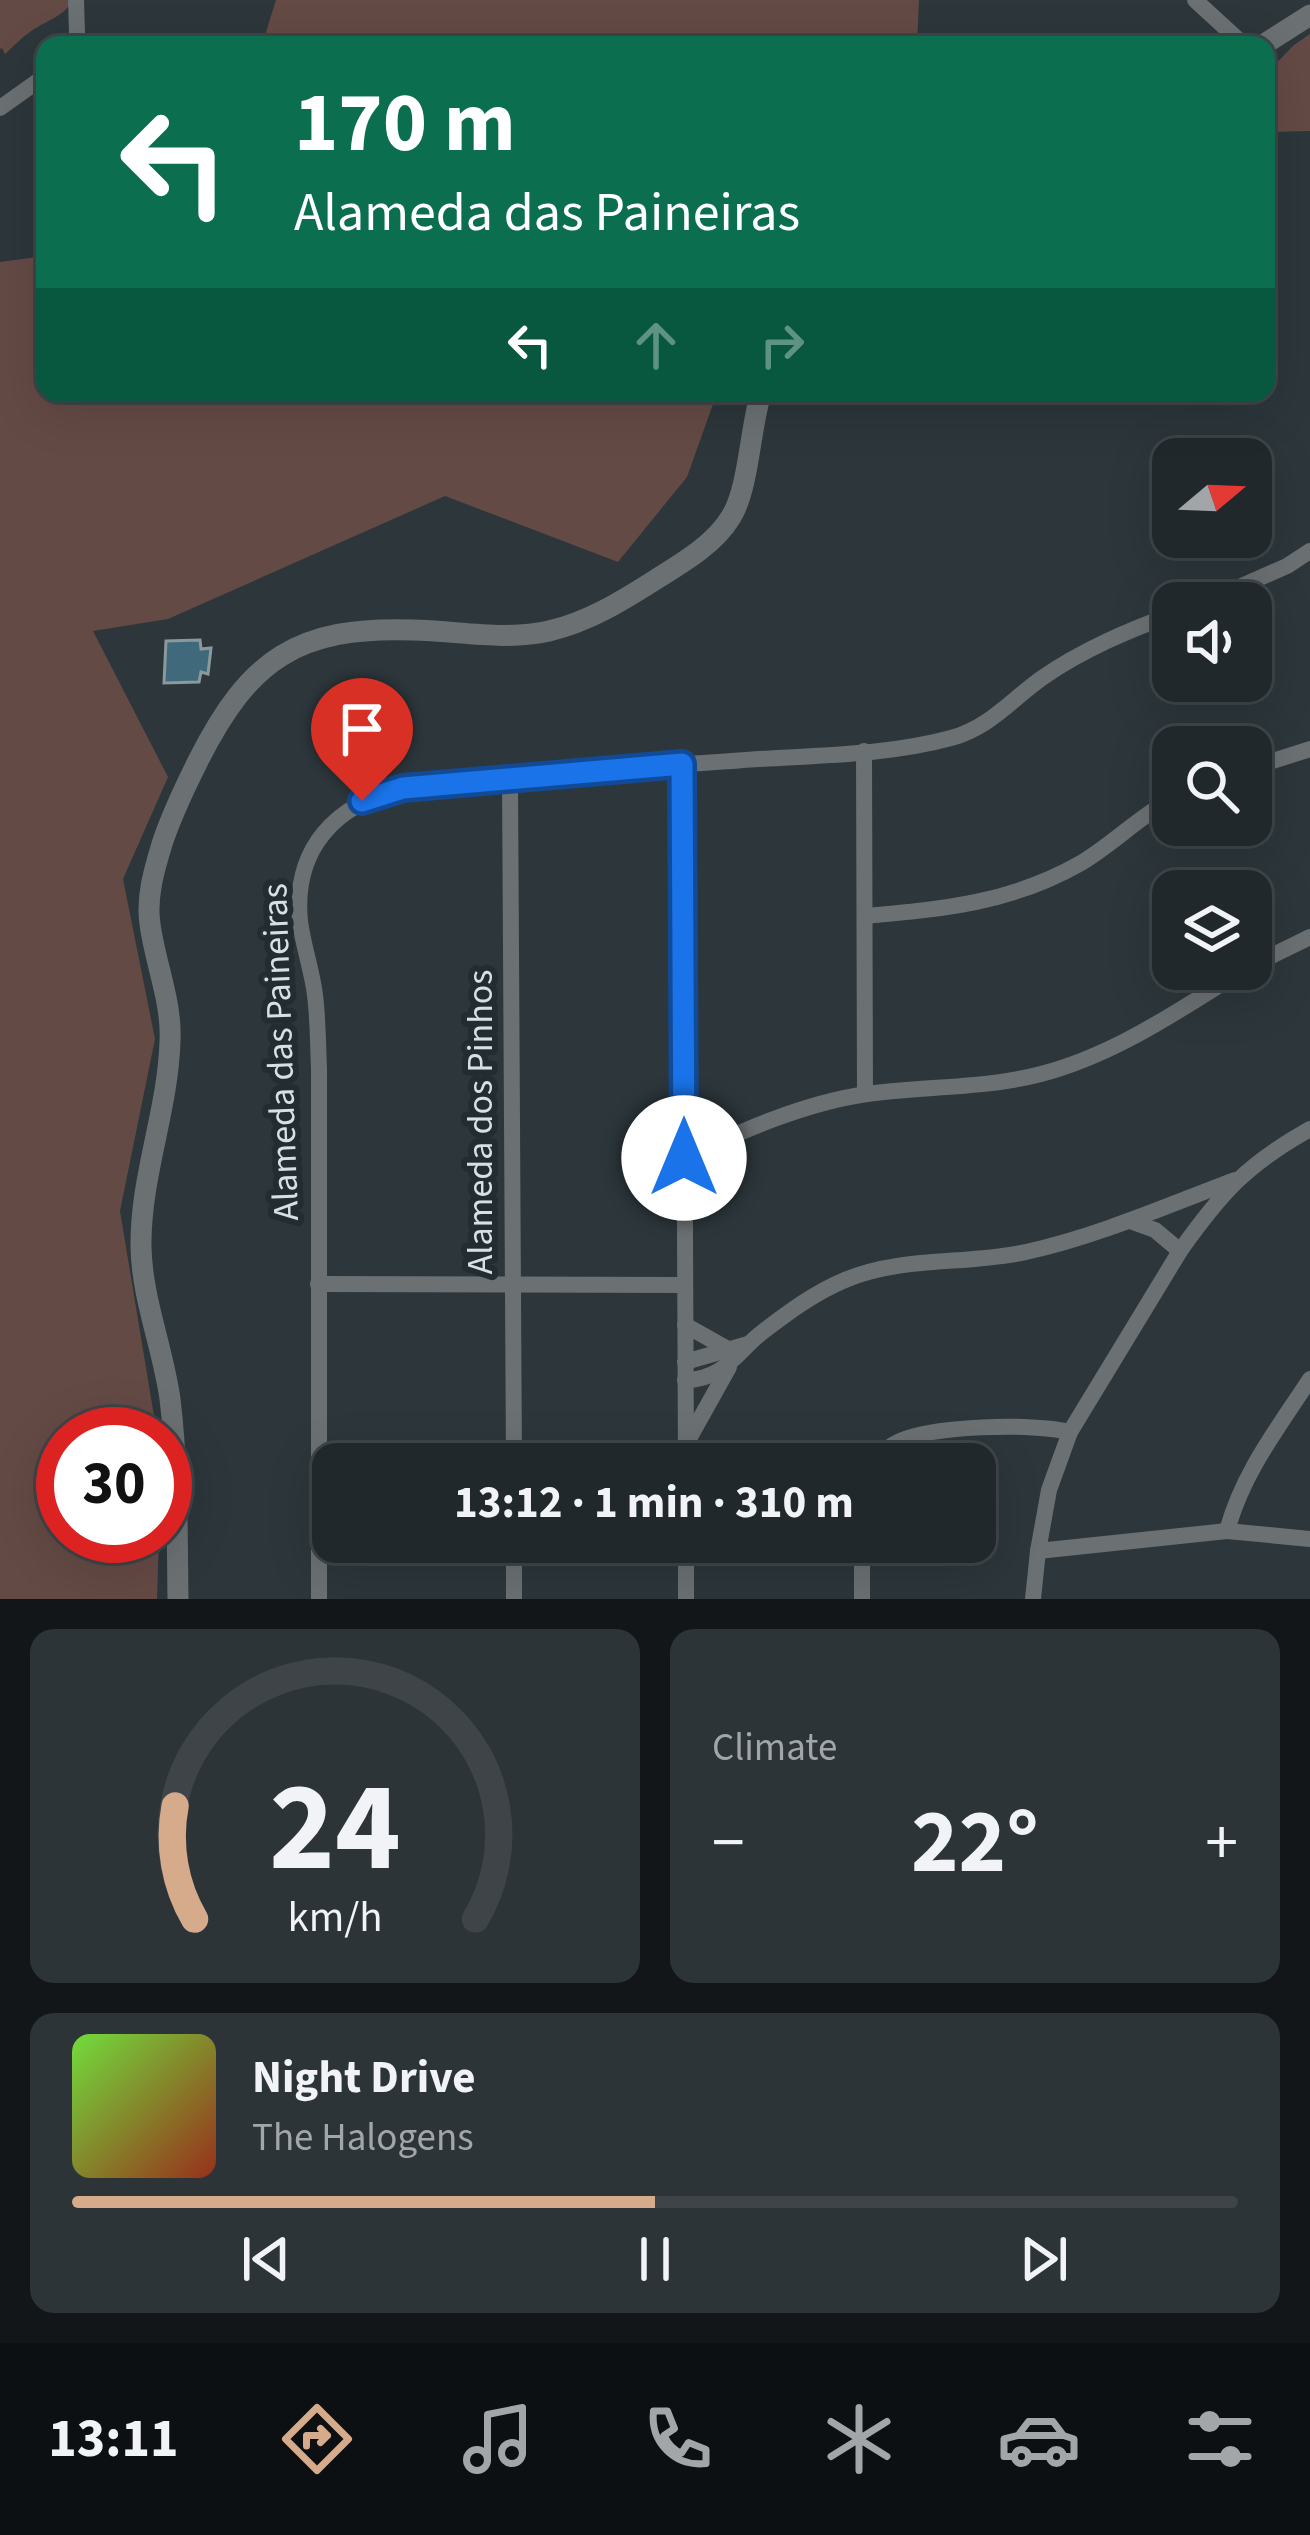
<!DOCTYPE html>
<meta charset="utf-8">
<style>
:root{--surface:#21282c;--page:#2d3438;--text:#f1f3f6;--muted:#a2a6a9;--line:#3e4448;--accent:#d6ab8b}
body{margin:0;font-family:"Source Sans 3",sans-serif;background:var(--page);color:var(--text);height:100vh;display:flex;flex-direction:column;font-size:45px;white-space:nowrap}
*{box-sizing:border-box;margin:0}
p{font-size:39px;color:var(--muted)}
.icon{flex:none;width:66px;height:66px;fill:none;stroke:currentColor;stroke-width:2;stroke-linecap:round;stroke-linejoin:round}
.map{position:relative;height:1599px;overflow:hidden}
.drawer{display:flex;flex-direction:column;gap:30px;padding:30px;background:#121618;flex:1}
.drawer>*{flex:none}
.top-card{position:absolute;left:36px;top:36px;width:1239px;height:366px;border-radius:24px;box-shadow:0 12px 48px #0002,0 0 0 3px var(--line);background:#0b6e4f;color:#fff;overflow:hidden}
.needle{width:78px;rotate:71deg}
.fabs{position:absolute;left:1152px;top:438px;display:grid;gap:24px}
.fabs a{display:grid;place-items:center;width:120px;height:120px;border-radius:24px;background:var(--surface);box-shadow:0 12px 48px #0002,0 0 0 3px var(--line);font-size:60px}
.speed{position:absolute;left:36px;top:1407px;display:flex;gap:24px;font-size:60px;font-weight:700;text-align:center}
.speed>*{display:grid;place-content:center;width:156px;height:156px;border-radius:50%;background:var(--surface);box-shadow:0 12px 48px #0002,0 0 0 3px var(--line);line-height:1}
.speed .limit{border:18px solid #d22;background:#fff;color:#111}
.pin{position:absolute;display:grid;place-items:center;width:102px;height:102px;color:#fff;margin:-123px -51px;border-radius:50% 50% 50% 0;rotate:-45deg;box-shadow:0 0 12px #0007}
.pin .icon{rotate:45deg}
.me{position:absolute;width:132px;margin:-66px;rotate:0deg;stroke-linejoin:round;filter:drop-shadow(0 0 9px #0008)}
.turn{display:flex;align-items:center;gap:42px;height:252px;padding:0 60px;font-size:54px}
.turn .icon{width:156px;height:156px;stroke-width:2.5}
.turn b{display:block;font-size:84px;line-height:102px}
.lanes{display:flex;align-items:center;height:114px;padding:0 60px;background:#0003;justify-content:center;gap:60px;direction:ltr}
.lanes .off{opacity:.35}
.big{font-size:90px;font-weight:700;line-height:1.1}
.drawer .tile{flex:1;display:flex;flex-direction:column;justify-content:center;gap:18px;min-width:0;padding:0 42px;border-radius:24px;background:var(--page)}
.drawer .dial{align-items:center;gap:0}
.dial svg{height:312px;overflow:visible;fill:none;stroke:var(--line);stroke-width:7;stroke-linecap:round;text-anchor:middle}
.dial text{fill:var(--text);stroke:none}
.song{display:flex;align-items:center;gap:36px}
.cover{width:144px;height:144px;border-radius:18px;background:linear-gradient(135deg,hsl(100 70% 55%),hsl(10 70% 35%))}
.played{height:12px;border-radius:6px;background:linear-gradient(90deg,var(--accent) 50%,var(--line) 50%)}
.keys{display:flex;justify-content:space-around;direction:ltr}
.heat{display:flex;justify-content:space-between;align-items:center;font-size:66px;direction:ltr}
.drawer .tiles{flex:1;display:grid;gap:30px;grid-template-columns:1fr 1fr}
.tile:last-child{grid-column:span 2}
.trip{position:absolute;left:312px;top:1443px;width:684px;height:120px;border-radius:24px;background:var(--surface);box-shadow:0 12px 48px #0002,0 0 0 3px var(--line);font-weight:700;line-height:120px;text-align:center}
.dock{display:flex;height:192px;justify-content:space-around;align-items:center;background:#0d1012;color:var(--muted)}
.dock .icon{width:84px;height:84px}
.dock .active{color:var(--accent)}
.dock b{font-size:54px;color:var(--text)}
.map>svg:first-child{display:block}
</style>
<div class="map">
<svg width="1310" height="1599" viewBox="0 0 1310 1599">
<rect width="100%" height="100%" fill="#2c363b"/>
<g fill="#644a45">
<path d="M0,0h73c-10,18 -27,20 -43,32 -9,6 -17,15 -25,22l-3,-6 -2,1z"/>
<polygon points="276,0 919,0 917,45 262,45"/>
<polygon points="1310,34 1310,131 1266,132 1266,74 1294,45"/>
<polygon points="45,256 45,393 717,393 687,477 618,562 445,496 168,619 93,631 168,777 123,879 155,1039 120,1211 157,1434 63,1434 63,1536 159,1536 157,1599 0,1599 0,262"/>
</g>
<polygon fill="#406a7b" stroke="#8b989d" stroke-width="3" points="200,640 201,649 211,648 208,674 201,672 199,682 164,683 166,641"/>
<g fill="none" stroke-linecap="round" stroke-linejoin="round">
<g stroke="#6b7073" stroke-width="16">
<polyline points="1195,0 1244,45"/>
<polyline points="74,45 77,33 76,0"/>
<polyline points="0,108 45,76"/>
<polyline points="1203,603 1287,566 1310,551"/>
<polyline points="864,751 865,1094"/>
<polyline points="683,764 686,1464"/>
<polyline points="1251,768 1310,749"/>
<polyline points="510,779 514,1464"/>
<path d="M865,916c79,-7 146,-13 216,-53 32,-19 59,-47 92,-65"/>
<polyline points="1251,966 1310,937"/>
<path d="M684,1158c57,-27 120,-55 183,-64 58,-8 116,-5 174,-20 74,-19 140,-65 204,-105"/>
<polyline points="1130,1221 1155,1230 1180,1251"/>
<polyline points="318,1284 685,1285"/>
<polyline points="685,1325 726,1348"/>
<polyline points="685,1362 748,1344"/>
<path d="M685,1380c37,0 50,-25 75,-46 27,-21 54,-41 85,-54 56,-24 122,-15 181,-28 72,-16 140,-46 209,-72"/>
<polyline points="686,1444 729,1367"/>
<path d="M876,1464c5,-8 11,-17 20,-21 32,-18 139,-20 174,-11"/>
<path d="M1227,1531c15,-57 51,-103 83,-152"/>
<polyline points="514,1542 514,1599"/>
<polyline points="686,1542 686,1599"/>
<polyline points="862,1542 862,1599"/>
<polyline points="1038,1551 1227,1531 1310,1539"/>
<path d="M319,1599v-530c-1,-24 -1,-50 -4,-74 -3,-25 -12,-49 -15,-74 -7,-73 36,-117 103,-133 110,-9 219,-20 329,-27 72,-6 149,-4 219,-23 38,-10 60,-38 91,-60 40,-28 85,-47 131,-64"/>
<path d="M1033,1599l5,-48 11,-61 21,-58 110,-181c41,-58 67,-87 130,-122"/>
</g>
<g stroke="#6b7073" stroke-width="21">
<polyline points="1263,45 1310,15"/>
<path d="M178,1599c-1,-66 0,-134 -8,-200 -7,-51 -28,-100 -29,-152 -1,-70 27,-136 29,-206 2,-40 -15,-78 -20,-117 -4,-26 4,-54 12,-80 9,-28 23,-57 36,-83 51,-102 100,-135 215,-131 45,1 92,11 136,1 39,-9 73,-30 106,-51 27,-17 59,-35 76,-63 18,-29 19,-89 30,-124"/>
</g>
</g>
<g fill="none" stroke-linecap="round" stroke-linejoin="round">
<defs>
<polyline id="route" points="362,801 403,788 682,764 684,1158"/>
</defs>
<use href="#route" stroke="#114b97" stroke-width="30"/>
<use href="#route" stroke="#1a73e8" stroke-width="21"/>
</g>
<g text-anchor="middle" stroke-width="12" stroke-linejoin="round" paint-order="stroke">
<g font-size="36" fill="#d9e0e3" stroke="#222c31">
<text transform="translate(279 1052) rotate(-92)" y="13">Alameda das Paineiras</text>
<text transform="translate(479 1122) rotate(-90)" y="13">Alameda dos Pinhos</text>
</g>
</g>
</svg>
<div class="fabs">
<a><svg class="needle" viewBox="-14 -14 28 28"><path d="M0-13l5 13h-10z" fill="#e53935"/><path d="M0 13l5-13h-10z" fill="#a2a6a9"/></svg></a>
<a><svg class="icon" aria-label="sound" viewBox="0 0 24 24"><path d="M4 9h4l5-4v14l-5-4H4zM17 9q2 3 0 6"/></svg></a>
<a><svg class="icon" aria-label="search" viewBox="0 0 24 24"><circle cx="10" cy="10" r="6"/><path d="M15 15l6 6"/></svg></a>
<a><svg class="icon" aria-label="layers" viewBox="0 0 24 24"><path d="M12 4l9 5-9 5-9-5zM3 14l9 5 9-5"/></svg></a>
</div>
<div class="speed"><div class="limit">30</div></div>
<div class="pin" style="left:362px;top:801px;background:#d93025"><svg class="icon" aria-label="arrive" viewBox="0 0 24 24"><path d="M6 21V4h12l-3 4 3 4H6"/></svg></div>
<svg class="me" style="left:684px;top:1158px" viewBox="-20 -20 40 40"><circle r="19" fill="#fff"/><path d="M0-13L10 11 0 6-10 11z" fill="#1a73e8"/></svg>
<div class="trip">13:12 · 1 min · 310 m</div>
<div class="top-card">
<div class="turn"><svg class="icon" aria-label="left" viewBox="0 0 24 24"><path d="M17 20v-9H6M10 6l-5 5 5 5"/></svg><div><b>170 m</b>Alameda das Paineiras</div></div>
<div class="lanes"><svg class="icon" aria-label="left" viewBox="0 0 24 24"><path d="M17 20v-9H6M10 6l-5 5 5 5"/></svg><svg class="icon off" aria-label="ahead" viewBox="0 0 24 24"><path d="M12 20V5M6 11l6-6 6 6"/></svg><svg class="icon off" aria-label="right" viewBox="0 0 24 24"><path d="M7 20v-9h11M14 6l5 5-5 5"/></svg></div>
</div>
</div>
<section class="drawer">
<div class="tiles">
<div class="tile dial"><svg viewBox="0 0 100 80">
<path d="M14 69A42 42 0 1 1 86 69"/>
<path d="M14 69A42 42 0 0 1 9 40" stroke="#d6ab8b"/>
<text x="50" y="56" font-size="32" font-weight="700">24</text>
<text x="50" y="72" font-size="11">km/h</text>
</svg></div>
<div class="tile"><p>Climate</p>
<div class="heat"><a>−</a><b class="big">22°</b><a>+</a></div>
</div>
<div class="tile">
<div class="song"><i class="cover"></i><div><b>Night Drive</b><p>The Halogens</p></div></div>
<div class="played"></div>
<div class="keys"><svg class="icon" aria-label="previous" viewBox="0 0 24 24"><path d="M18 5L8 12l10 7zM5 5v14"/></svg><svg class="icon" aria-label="pause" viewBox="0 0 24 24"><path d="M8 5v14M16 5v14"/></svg><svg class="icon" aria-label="next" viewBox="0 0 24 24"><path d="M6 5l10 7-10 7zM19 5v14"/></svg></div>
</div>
</div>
</section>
<nav class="dock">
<b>13:11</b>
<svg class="icon active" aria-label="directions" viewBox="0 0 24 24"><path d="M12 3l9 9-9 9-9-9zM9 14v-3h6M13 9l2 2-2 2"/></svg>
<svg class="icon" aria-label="music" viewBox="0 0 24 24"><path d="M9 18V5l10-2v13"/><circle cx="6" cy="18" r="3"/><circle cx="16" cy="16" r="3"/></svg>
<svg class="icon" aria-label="phone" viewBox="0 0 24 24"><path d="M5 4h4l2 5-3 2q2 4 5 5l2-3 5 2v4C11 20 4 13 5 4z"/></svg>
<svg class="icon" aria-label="climate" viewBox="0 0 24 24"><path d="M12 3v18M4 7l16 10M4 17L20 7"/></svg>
<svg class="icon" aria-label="car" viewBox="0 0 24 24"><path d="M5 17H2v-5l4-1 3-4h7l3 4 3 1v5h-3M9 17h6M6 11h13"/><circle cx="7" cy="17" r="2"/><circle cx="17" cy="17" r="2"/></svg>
<svg class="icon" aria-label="filters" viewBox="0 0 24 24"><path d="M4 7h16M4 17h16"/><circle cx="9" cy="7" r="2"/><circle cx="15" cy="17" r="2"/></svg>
</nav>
